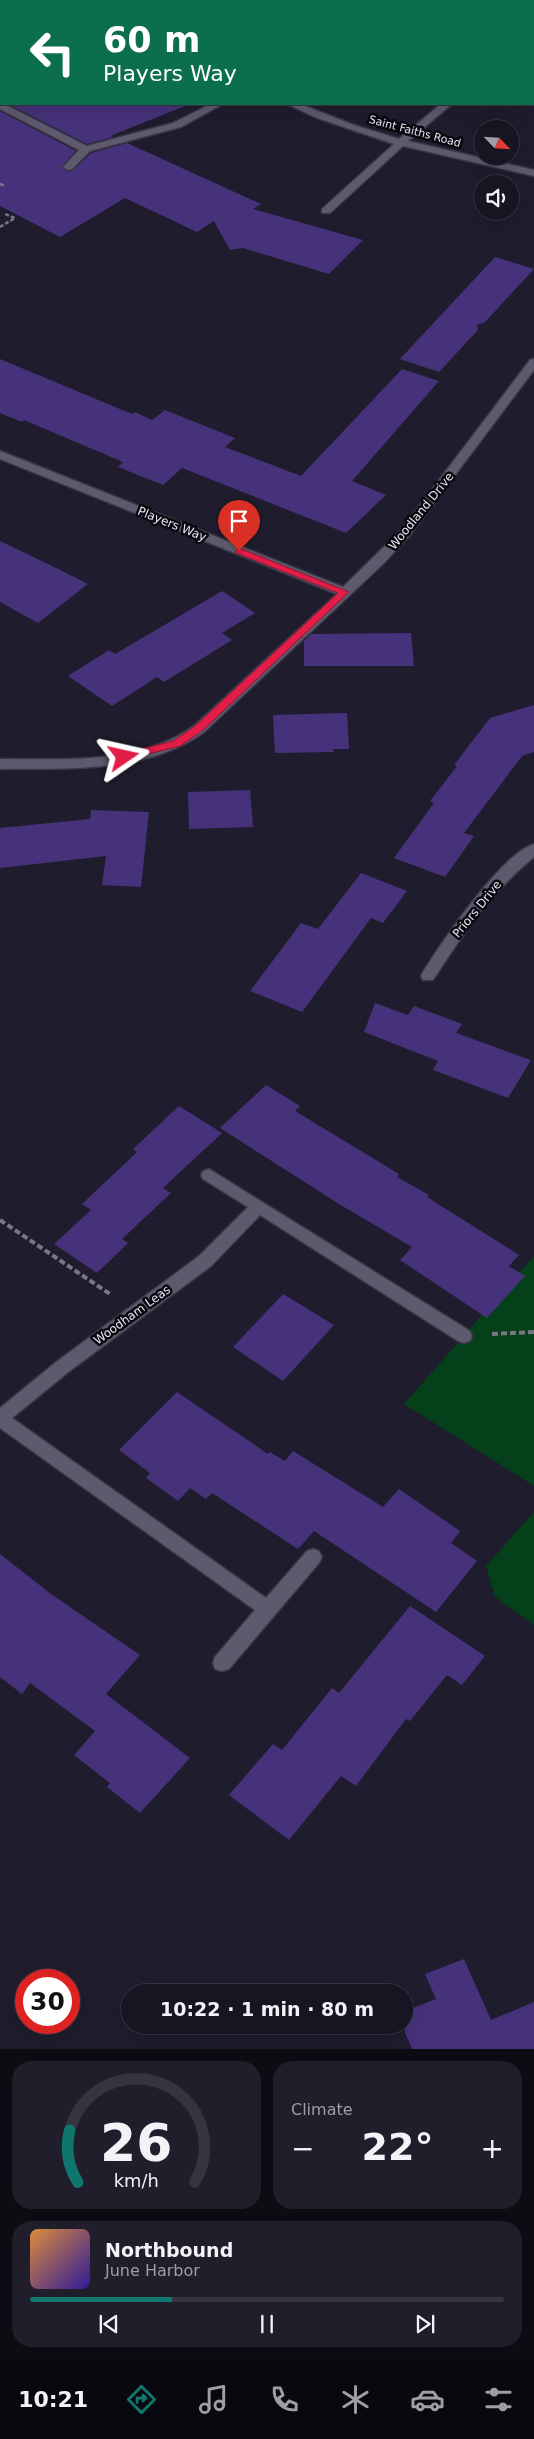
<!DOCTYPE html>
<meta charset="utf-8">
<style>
:root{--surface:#171522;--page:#201e2a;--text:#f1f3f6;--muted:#9e9fa5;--line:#363440;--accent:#0f766e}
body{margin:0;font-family:"DejaVu Sans",sans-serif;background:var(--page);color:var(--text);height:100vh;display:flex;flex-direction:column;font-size:19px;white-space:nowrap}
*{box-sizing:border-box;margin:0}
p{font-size:16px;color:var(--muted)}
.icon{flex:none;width:28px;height:28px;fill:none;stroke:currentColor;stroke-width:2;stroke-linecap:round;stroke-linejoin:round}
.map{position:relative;height:2049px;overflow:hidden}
.drawer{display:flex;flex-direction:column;gap:12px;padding:12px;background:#0d0c13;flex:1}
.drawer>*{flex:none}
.guide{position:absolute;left:0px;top:0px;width:535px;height:105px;box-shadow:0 5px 20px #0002,0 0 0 1px var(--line);background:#0b6e4f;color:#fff;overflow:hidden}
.needle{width:32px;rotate:115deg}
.controls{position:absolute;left:474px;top:120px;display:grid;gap:10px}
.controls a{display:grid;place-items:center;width:45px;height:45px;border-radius:50%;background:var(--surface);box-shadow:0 5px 20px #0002,0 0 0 1px var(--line);font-size:25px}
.speed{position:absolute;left:15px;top:1969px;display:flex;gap:10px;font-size:25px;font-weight:700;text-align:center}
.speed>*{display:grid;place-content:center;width:65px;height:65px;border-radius:50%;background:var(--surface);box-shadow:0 5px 20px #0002,0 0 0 1px var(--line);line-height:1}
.speed .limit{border:8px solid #d22;background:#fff;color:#111}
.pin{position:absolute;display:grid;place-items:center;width:42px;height:42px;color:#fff;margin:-51px -21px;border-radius:50% 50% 50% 0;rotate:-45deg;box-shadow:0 0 5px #0007}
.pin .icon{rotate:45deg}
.me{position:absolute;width:55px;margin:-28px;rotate:79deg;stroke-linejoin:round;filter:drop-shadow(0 0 4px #0008)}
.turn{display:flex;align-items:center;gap:18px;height:105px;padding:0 20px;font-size:22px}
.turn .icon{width:65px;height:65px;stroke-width:2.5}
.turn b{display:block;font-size:35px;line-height:42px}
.big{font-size:38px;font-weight:700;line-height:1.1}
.drawer .tile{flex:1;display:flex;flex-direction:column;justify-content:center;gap:8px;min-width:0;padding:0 18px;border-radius:20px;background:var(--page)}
.drawer .dial{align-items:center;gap:0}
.dial svg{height:130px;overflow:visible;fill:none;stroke:var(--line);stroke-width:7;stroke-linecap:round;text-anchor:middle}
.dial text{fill:var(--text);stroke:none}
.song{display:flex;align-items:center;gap:15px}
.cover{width:60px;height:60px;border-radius:8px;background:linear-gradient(135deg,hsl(30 70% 55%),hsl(250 70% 35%))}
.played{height:5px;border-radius:2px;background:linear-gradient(90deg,var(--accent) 30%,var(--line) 30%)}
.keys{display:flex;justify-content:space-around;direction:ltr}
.heat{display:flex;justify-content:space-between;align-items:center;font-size:28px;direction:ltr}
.drawer .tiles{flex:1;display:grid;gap:12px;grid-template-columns:1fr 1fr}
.tile:last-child{grid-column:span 2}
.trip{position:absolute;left:121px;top:1984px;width:292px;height:50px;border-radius:25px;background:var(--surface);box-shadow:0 5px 20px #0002,0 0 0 1px var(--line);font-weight:700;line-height:50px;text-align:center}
.tabs{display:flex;height:80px;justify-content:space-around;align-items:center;background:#09080e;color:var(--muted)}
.tabs .icon{width:35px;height:35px}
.tabs .selected{color:var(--accent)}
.tabs b{font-size:22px;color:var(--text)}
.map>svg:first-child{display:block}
</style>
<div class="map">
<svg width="534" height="2049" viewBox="0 0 534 2049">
<rect width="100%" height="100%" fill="#1f1c2d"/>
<g fill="#04401a">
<polygon points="534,1256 534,1486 404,1404"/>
<polygon points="534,1512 534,1625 495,1597 486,1566"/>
</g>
<g fill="#46327b">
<polygon points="8,104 184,104 185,106 110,136 113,137 87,144"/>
<polygon points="0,111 76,151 62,166 67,172 73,170 91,153 127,143 261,204 253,209 363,240 329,274 243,248 230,250 214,221 197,232 125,198 60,237 0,206"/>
<polygon points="495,257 534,269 485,322 477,325 478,330 439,372 400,359"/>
<polygon points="0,359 132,414 135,412 152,420 165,410 235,438 225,447 301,476 402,369 439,381 352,481 386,495 346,533 182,468 163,485 118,467 123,462 24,420 22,422 0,413"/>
<polygon points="0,541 50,565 88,584 38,623 0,602"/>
<polygon points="222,591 255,613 222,633 232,640 164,682 157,677 112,706 68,676 109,650 115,654"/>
<polygon points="411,633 414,666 304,666 304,641 311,634"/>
<polygon points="534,705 534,752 522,756 464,833 474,836 445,877 394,858 434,803 430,801 457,766 454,765 490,718"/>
<polygon points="347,713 349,749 333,749 334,752 275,753 273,715"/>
<polygon points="250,790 253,827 189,829 188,792"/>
<polygon points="91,810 149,812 141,887 102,885 106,856 0,868 0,828 90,819"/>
<polygon points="361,873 407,891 383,923 371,918 302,1012 250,991 301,923 318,929"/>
<polygon points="375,1003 408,1015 414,1006 462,1024 456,1033 531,1060 508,1098 433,1070 438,1061 364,1032"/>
<polygon points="266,1085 300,1106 295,1111 399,1174 397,1177 429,1195 427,1197 519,1255 509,1266 525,1276 487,1318 400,1260 412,1247 339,1204 220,1128"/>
<polygon points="179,1106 222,1133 163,1188 171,1193 122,1239 128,1243 97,1273 54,1244 91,1210 82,1204 137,1152 133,1149"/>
<polygon points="283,1294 334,1325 283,1381 233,1347"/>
<polygon points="177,1392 268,1454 270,1452 285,1461 293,1451 383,1507 399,1489 460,1531 451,1543 477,1561 436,1612 314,1531 298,1549 212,1493 206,1499 190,1488 178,1501 146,1478 150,1473 119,1450"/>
<polygon points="0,1554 51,1594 140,1655 106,1694 190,1758 140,1813 107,1787 110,1783 74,1755 95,1731 30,1683 22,1694 0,1677"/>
<polygon points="410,1606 485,1656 462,1685 447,1675 410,1721 406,1719 356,1786 341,1776 289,1840 229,1795 273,1744 282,1750 332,1688 339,1693"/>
<polygon points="464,1959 491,2020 534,2002 534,2049 412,2049 405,2033 405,2011 436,1999 425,1974"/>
</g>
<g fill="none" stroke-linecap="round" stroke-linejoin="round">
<defs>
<g id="minor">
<polygon points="86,0 97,0 98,1 87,1"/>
<polygon points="517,0 527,0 528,1 518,1"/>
<polygon points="0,102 87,146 173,123 211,104 223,104 181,127 90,151 72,169 68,170 63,167 79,150 0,109"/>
<polygon points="287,104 300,104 354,125 399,139 441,104 452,104 408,141 534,170 534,176 403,146 330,213 322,213 322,209 394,144 317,118"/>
<path d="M534,359v11l-124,165 -27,29 -179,168c-58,42 -136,36 -204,37v-10c65,0 139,6 194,-33l143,-132 -337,-135v-8l343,136 59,-58 128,-169z"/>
<path d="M534,844v13c-42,34 -72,78 -101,123h-10l-2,-4 2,-4c19,-30 78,-118 111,-128z"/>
<polygon points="209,1169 470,1331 472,1336 470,1341 464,1343 458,1341 260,1215 211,1266 67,1373 12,1418 266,1598 307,1551 313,1549 319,1551 322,1557 319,1563 229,1669 222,1671 215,1669 213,1663 215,1657 255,1610 0,1428 0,1408 55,1363 199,1256 248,1207 203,1179 201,1175 203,1171"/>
</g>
</defs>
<use href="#minor" stroke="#3a3745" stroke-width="3"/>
<g stroke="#797685" stroke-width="2.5" stroke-dasharray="4 2" stroke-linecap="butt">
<polyline points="0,184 5,186"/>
<polyline points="0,227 15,218 5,214"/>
</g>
<g stroke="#797685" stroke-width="4" stroke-dasharray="6 3" stroke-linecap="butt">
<polyline points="0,1220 110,1294"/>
<polyline points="492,1334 534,1332"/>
</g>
<use href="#minor" fill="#5d5a6e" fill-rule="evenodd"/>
</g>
<polygon fill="#e11d48" stroke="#92132f" points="239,548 349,592 202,731 180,746 124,760 121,759 121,754 173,741 195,726 338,593 236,553 235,551"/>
<g text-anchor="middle" stroke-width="5" stroke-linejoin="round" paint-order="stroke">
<g font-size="11" fill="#e6e5f0" stroke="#09080f">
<text transform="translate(415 131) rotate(15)" y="4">Saint Faiths Road</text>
</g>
<g font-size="12" fill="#e6e5f0" stroke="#09080f">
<text transform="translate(421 511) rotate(-51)" y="4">Woodland Drive</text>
<text transform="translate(172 524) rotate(22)" y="4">Players Way</text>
<text transform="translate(477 909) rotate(-51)" y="4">Priors Drive</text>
<text transform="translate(132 1315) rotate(-36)" y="4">Woodham Leas</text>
</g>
</g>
</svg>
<div class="controls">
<a><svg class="needle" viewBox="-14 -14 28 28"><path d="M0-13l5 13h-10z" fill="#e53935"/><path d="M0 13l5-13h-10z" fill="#9e9fa5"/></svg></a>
<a><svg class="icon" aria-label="sound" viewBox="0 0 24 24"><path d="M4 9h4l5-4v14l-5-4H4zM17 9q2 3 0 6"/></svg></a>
</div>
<div class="speed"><div class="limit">30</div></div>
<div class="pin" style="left:239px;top:551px;background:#d93025"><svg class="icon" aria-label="arrive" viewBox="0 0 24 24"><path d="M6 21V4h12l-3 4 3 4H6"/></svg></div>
<svg class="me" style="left:124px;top:757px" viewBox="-20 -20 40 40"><path d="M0-17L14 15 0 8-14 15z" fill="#e11d48" stroke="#fff" stroke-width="4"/></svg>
<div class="trip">10:22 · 1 min · 80 m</div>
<div class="guide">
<div class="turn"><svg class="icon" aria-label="left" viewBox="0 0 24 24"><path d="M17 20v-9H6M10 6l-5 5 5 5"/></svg><div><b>60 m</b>Players Way</div></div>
</div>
</div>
<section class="drawer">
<div class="tiles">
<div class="tile dial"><svg viewBox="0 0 100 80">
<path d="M14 69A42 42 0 1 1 86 69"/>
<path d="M14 69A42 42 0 0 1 9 37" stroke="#0f766e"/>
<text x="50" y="56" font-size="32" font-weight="700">26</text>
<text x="50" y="72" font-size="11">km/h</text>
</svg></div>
<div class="tile"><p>Climate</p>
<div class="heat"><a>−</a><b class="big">22°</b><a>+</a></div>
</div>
<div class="tile">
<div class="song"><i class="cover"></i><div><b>Northbound</b><p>June Harbor</p></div></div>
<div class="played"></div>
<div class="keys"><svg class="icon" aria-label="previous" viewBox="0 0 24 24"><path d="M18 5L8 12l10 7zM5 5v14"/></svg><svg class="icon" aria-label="pause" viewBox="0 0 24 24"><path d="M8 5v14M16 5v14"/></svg><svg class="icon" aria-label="next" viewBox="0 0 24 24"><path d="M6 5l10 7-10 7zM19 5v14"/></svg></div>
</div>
</div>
</section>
<nav class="tabs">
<b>10:21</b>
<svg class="icon selected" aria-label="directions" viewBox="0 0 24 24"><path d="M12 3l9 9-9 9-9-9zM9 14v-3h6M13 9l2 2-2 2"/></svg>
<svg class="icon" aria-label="music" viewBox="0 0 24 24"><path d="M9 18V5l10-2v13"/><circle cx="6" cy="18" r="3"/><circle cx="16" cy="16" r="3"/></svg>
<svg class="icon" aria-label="phone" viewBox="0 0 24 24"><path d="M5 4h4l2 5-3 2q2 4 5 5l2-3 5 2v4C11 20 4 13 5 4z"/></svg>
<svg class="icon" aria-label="climate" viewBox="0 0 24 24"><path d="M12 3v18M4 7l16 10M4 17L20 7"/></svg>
<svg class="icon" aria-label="car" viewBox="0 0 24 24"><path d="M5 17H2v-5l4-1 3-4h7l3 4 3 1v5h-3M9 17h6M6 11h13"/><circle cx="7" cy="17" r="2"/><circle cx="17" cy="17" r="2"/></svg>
<svg class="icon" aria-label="filters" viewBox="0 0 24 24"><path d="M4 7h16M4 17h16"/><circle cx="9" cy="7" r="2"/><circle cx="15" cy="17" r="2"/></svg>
</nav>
